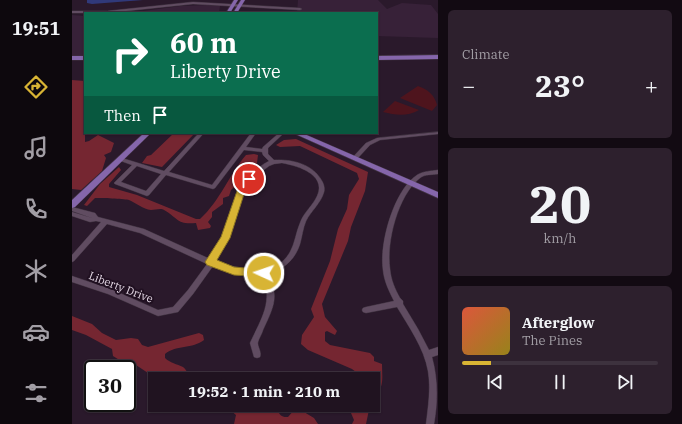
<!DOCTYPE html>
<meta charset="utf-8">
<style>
:root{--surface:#201320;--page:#2d202d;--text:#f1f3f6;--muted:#a29ea5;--line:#3d323e;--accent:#d8b434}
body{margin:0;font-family:"IBM Plex Serif",serif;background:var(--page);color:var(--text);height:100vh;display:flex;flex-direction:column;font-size:15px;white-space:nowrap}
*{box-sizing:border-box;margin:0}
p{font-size:13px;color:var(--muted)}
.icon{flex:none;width:22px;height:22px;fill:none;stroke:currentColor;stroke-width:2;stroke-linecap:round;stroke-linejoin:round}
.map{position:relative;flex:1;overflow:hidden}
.sheet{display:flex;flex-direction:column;gap:10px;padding:10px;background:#120a12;width:244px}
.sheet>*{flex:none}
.banner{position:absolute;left:12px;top:12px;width:294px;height:122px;border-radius:0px;box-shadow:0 1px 3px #0004,0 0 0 1px var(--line);background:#0b6e4f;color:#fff;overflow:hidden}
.speed{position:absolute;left:12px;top:360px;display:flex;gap:8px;font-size:20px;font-weight:700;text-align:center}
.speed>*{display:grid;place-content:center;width:52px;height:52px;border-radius:50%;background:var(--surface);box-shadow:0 1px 3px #0004,0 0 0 1px var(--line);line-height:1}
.speed .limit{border:2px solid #111;border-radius:6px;background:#fff;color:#111}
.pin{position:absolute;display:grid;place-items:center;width:34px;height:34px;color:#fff;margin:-17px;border:2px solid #fff;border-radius:50%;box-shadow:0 1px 4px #0007}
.me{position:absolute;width:44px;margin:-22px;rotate:273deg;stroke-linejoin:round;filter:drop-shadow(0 0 3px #0008)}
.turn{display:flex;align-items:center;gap:14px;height:84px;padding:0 20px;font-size:18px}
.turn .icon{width:52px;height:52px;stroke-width:2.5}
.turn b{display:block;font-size:28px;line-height:34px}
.then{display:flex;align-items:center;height:38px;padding:0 20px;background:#0003;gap:8px;font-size:15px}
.big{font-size:30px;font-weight:700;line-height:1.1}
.sheet .widget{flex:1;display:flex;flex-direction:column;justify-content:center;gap:6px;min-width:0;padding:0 14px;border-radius:6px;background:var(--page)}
.sheet .dial{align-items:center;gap:0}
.dial b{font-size:52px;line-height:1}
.song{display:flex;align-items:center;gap:12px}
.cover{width:48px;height:48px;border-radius:6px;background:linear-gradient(135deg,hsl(10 70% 55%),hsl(50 70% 35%))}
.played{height:4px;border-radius:2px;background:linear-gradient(90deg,var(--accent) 15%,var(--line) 15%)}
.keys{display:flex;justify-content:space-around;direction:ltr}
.heat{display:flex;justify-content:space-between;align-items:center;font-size:22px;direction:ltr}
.trip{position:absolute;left:76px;top:372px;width:232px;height:40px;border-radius:0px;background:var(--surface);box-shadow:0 1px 3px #0004,0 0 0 1px var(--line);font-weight:700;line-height:40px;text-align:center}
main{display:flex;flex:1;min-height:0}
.dock{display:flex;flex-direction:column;width:72px;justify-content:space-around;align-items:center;background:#0d080d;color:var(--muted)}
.dock .icon{width:28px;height:28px}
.dock .on{color:var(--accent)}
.dock b{font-size:18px;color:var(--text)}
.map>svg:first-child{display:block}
</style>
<main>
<nav class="dock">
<b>19:51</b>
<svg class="icon on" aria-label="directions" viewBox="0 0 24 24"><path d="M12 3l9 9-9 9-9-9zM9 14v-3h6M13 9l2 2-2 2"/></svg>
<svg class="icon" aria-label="music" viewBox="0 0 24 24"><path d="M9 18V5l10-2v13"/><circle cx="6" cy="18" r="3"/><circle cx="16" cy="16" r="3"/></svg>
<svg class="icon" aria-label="phone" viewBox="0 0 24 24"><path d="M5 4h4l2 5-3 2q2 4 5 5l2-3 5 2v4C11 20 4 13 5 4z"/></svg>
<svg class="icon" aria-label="climate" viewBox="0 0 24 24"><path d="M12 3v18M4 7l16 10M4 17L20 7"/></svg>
<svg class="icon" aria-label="car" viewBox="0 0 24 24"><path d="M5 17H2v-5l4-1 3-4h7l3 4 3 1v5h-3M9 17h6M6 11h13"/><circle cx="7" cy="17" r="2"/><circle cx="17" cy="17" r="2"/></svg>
<svg class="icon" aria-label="filters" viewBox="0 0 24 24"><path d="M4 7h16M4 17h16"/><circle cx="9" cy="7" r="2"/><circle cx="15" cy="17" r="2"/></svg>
</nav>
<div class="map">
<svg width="366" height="424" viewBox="0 0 366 424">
<rect width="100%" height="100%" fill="#2a192b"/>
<g fill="#372138">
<polygon points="226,0 306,0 315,9 330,3 359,5 366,14 366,38 305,36 305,13 225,13"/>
<polygon points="136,5 148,6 147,13 57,13 108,6"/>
<polygon points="0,15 13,16 13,56 0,56"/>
</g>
<g fill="#4e141d">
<path d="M346,86c10,4 16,8 19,19l-5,6 -32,-13z"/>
<path d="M323,101l24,9c-12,7 -24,5 -36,2z"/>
</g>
<g fill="#752631">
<polygon points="0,80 13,81 13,142 17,141 26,135 42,143 39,152 32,155 34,158 30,171 9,190 0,189"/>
<polygon points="102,133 123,133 90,167 70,163 75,156 79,155"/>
<path d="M224,139l72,33 -3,19 -14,36 -3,14 -26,63 3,13 12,14 -2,4 -8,-4 -2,1v9l5,4 40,8 4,4v4l8,3c0,13 3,25 -9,33v-18h-17v-7l-4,-3 -44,-19 -7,-6 1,-9 12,-18 -3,-8 19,-48 8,-32 9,-20 2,-14 10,-16 -2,-6 -57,-27 -20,1 -4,-2 8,-5z"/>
<path d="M182,154l4,1 -1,8 -4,8 -7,1 -3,7 -12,11 -2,6 -6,2v6l-11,8v5l-4,5 3,4 -1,2 -12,2 -2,-7c-19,2 -18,-5 -32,-13 -3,-2 -9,0 -13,0 -8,-1 -15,-7 -22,-10 -3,-1 -25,-2 -31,-2h-3l-8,8 -3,-1 16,-21 19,-17 2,3 -12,14v3l28,8 59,24h4c20,-18 29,-44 46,-64z"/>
<path d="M0,316l20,8 10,9 14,7 15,-2 7,1 4,6 6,2 51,-14 4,2 1,5c-11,9 -29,5 -39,14v4c5,5 12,6 18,9 5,4 5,10 11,12l-40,-2 -18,-12 -15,-4 -8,-5 -1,-7 -26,-14 -14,-5z"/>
<path d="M146,405h33l2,4 7,1 5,-5c17,0 10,13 23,12l6,-7 5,-1 15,9 4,6h-84l2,-9 -6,-5z"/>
<polygon points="281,405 298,405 294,424 280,424 282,420 279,413"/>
</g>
<polygon fill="#30397a" points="15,0 71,0 20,4 15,3"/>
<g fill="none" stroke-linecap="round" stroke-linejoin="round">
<defs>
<g id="minor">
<polygon points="121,2 228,8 230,9 228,10 121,4 35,13 0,13 0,11 35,11"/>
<polygon points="366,132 366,134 308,140 298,145 285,159 283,160 280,158 294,143 305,138"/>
<path d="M127,133h5l-35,39 43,13 39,-52h5l-10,14 16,2 1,-2 16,-14h5l-16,15v6l6,6c18,-1 39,4 48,21 2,3 3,8 2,11 -3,11 -13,19 -18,29 -3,7 -4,16 -6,23 -5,16 -17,26 -32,30 12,23 5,34 -5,56 -1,4 -4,8 -5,12 -1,5 4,9 2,15l-3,1 -3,-1 -4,-14c11,-24 24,-42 12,-68l-18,-1 -31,-8 -20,28 -15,18 -20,4 -50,-22 -36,-12v-6l41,14 45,20 15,-3 15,-17 19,-26 -67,-31 -33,-9 -33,37 -2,1v-7l29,-33 -5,-1 -6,1 -18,-6v-4l20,6 -20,-7v-4l23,6 3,4 46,12 66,30c6,-11 13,-21 17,-33 4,-9 6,-20 9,-29 6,-15 19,-29 33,-36l-6,-6 -1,-3 -18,-2 -29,38 -2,1 -47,-14 -17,20 -2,1 -32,-12 -1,-1 18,-18 -14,-5 -1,-1 1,-1h4l42,13zM210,163c18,3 48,13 33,37 -5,8 -12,14 -15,23 -4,9 -5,20 -10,29 -15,27 -51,17 -75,9l18,-34 9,-32 6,-11 12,-11 9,-7 5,-2zM65,166l24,8 -15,17 -25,-9z"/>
<path d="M366,170v4c-6,1 -13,0 -18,4 -22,17 -34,64 -30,91 1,11 5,20 10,29l3,3v3l15,25 11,21 9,-3v8l-6,2c6,22 6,44 2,67h-8c2,-17 5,-35 2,-53 -4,-23 -19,-44 -31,-64l-31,6 -3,-1 -1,-2 1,-2 3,-1 28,-6c-5,-10 -10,-20 -11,-31 -4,-27 11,-80 34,-95 6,-4 14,-4 21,-5z"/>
</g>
<g id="major">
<polygon points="162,0 166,0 158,13 154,13"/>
<polygon points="169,0 173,0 165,13 161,13"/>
<polygon points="366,55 366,59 305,60 305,56"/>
<rect x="0" y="56" width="13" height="4"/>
<polygon points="72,133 79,133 3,207 0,208 0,200"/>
<polygon points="221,133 230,133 366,192 366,198"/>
</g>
</defs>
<use href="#minor" stroke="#403341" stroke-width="1"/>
<use href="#major" stroke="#403341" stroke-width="1"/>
<use href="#minor" fill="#604c61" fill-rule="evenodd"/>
<use href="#major" fill="#8566ab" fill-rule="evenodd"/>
</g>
<polygon fill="#d8b434" stroke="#8c7522" points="177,176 181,179 173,191 158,238 145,260 162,267 196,270 197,273 196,276 192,277 162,275 135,265 133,262 149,237 165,191 174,177"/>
<g text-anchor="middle" stroke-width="4" stroke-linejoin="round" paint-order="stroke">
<g font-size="11" fill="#e4d8e5" stroke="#201021">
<text transform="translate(49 287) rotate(21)" y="4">Liberty Drive</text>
</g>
</g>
</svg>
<div class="speed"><div class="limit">30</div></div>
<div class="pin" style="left:177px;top:179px;background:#d93025"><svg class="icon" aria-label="arrive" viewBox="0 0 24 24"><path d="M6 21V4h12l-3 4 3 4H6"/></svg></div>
<svg class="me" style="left:192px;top:273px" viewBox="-20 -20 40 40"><circle r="17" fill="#d8b434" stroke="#fff" stroke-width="3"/><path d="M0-11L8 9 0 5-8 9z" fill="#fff"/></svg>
<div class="trip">19:52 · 1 min · 210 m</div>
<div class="banner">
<div class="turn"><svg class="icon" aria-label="right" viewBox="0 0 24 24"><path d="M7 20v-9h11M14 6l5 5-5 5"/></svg><div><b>60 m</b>Liberty Drive</div></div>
<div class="then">Then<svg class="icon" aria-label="arrive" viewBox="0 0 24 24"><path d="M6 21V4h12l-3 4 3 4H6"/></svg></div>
</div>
</div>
<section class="sheet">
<div class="widget"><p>Climate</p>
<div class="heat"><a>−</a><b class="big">23°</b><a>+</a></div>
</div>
<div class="widget dial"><b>20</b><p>km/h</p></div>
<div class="widget">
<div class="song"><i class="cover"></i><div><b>Afterglow</b><p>The Pines</p></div></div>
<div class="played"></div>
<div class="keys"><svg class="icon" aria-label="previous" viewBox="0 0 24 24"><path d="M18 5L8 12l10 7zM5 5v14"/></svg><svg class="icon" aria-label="pause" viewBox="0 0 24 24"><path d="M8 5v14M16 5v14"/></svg><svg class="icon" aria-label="next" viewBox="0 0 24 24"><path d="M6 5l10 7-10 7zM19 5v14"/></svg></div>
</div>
</section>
</main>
